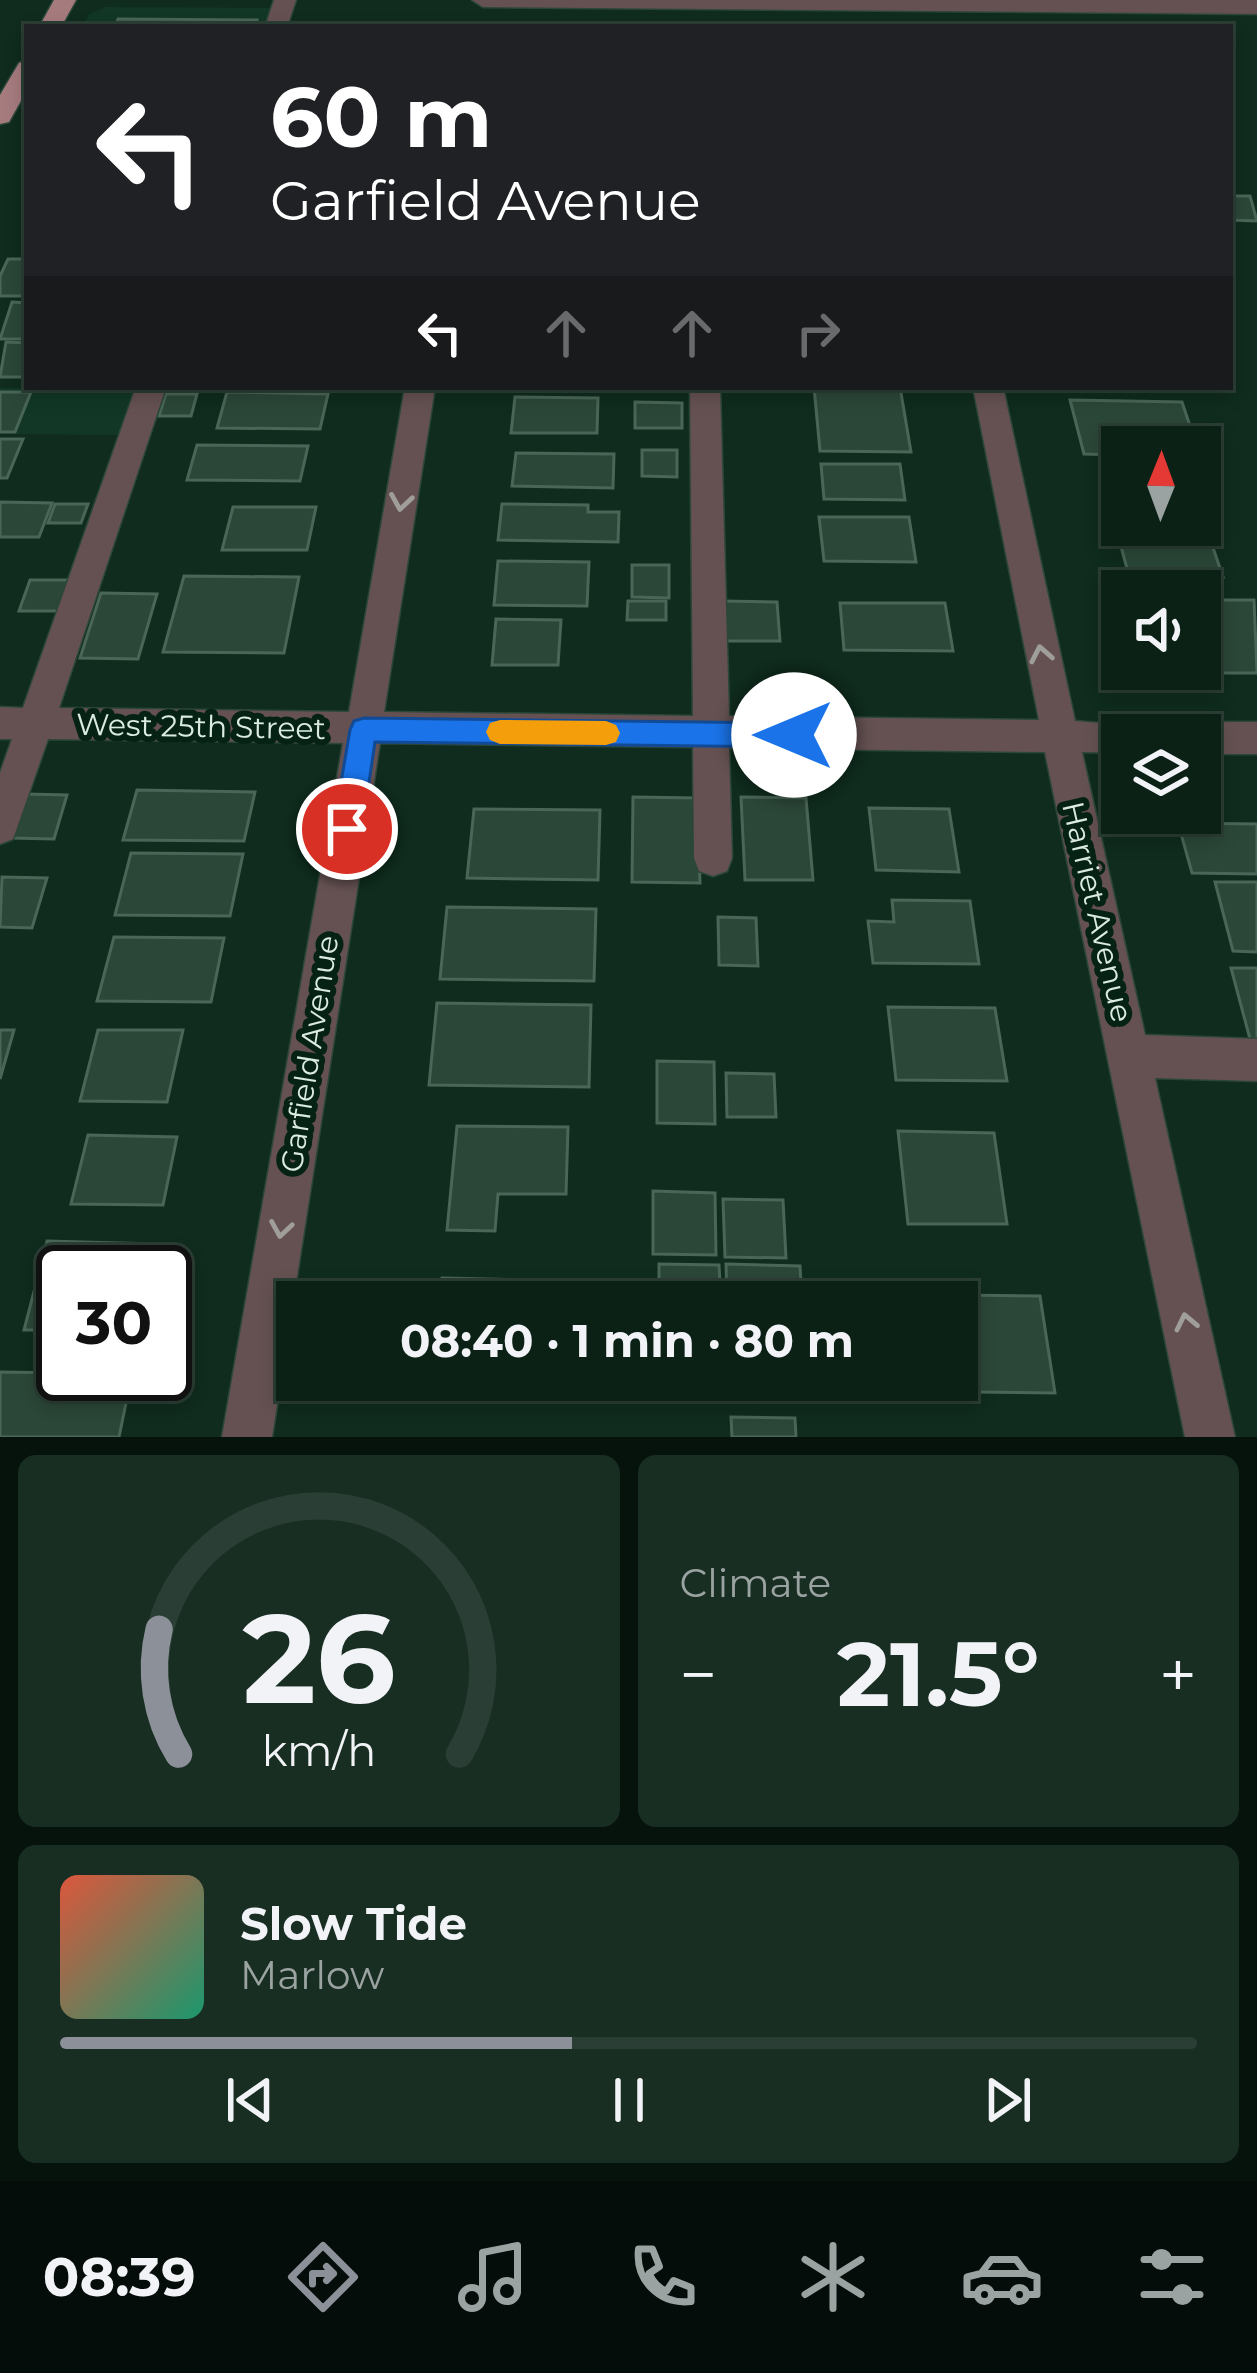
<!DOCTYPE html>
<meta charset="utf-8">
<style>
:root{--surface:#0b2116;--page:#192e23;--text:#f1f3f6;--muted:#9aa3a1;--line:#2b3e35;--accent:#8c9099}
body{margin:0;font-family:Montserrat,sans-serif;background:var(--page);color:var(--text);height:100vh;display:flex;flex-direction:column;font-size:45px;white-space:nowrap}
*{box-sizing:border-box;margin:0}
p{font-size:39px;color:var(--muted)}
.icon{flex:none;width:66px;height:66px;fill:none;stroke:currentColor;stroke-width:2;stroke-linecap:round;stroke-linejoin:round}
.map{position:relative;height:1437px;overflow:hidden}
.panel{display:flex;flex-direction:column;gap:18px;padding:18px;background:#06120c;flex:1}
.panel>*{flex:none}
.banner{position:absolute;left:24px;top:24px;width:1209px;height:366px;border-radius:0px;box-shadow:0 6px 18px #0003,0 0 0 3px var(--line);background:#202124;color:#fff;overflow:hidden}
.needle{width:78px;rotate:1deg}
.tools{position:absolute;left:1101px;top:426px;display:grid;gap:24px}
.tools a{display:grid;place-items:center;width:120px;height:120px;border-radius:0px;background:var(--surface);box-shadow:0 6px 18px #0003,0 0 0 3px var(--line);font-size:60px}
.speed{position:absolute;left:36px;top:1245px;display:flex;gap:24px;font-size:60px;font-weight:700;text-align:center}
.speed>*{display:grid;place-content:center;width:156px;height:156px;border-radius:50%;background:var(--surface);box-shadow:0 6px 18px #0003,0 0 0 3px var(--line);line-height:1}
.speed .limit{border:6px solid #111;border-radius:18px;background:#fff;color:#111}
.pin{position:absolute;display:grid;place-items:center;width:102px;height:102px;color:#fff;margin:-51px;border:6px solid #fff;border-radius:50%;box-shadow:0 3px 12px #0007}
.me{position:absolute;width:132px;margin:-66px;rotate:270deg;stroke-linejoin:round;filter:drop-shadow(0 0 9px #0008)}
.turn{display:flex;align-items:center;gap:42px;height:252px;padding:0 48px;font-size:54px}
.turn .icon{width:156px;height:156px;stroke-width:2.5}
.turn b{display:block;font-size:84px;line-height:102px}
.lanes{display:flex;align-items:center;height:114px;padding:0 48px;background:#0003;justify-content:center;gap:60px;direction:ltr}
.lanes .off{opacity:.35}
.big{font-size:90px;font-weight:700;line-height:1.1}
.panel .widget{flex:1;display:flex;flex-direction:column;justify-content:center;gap:18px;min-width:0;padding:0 42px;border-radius:18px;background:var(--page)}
.panel .dial{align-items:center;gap:0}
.dial svg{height:312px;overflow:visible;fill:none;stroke:var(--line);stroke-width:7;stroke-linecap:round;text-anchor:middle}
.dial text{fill:var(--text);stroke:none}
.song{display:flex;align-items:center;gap:36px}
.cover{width:144px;height:144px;border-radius:18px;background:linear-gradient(135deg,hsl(10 70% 55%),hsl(160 70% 35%))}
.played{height:12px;border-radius:6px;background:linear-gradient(90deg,var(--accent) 45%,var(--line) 45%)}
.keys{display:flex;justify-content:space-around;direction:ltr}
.heat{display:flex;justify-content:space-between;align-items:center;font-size:66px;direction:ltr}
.panel .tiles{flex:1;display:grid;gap:18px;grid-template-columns:1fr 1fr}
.widget:last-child{grid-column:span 2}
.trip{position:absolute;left:276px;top:1281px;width:702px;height:120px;border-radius:0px;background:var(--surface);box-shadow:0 6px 18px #0003,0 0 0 3px var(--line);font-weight:700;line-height:120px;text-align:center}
.tabs{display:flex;height:192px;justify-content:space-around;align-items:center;background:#040d09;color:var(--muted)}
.tabs .icon{width:84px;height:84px}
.tabs .selected{color:var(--accent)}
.tabs b{font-size:54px;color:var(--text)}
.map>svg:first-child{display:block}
</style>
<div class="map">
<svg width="1257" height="1437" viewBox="0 0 1257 1437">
<rect width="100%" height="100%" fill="#0f2c1e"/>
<g fill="#123726">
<polygon points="106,7 285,8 278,27 82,27 89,14"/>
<polygon points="0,388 138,389 123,435 0,434"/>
</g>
<g fill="#2b4738" stroke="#496656" stroke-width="3">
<polygon points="118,19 257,20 255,27 115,27"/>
<polygon points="1230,196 1250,196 1257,221 1230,220"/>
<polygon points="8,259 27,259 27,296 0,296 0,276"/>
<polygon points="12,302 27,303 27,339 0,339"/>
<polygon points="6,342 27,343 27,377 0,377"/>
<polygon points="814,387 900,387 911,452 820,451"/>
<polygon points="0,392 31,392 15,432 0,432"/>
<polygon points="227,392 328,394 320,429 217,428"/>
<polygon points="166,394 197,394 191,416 159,416"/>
<polygon points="515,397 598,398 597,433 511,433"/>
<polygon points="1070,400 1182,402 1197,447 1122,447 1122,455 1084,454"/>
<polygon points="635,402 682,403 682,428 635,428"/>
<polygon points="0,439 23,439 7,478 0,478"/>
<polygon points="197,445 308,446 300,481 187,480"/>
<polygon points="642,450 677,450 677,477 642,476"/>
<polygon points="516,453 614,454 613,488 512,486"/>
<polygon points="1100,462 1122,463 1122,508 1112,508"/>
<polygon points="821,464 900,464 905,500 824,499"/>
<polygon points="0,502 52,503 39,537 0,537"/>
<polygon points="55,504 88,504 81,523 48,523"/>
<polygon points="502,504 588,505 588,512 619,512 618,542 498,540"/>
<polygon points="233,507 316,507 307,550 222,550"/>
<polygon points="819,517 909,517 916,562 824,561"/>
<polygon points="1116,528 1207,530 1223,577 1129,576"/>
<polygon points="498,561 589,562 587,606 494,605"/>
<polygon points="632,565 669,565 669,598 632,597"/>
<polygon points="184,576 299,577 284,653 163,652"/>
<polygon points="30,580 72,580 61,611 19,611"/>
<polygon points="101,593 157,594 138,659 80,658"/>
<polygon points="1200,600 1254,600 1257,673 1169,673 1168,669 1200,669"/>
<polygon points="628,601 666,601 666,620 627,620"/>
<polygon points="724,601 777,602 780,641 725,641"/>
<polygon points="840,603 945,603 953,651 844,650"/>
<polygon points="496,619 561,620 558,665 492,665"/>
<polygon points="137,790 255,792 244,841 123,840"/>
<polygon points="26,794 67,795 54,839 11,838"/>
<polygon points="633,797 698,798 700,883 632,882"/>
<polygon points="741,797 806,798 813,880 745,880"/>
<polygon points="869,808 949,809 959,872 876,870"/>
<polygon points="474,809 600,810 598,880 467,878"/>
<polygon points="1178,823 1257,824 1257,874 1192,873"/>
<polygon points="131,853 243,854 230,916 115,915"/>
<polygon points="2,877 47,878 32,928 0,927"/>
<polygon points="1215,882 1257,882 1257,952 1233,951"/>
<polygon points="892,900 970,901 979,964 873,963 868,921 894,922"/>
<polygon points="447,907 596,909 594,981 440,979"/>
<polygon points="718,917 756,918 758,966 719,965"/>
<polygon points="114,937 224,938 211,1002 97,1001"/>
<polygon points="1231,968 1257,968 1257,1039 1250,1039"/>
<polygon points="437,1003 591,1005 589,1087 429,1085"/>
<polygon points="888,1007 995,1008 1007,1081 896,1080"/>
<polygon points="0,1030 14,1030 0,1079"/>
<polygon points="98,1030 183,1030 167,1102 80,1101"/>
<polygon points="657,1061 714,1062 715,1124 657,1123"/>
<polygon points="726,1073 774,1074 776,1117 727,1117"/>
<polygon points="457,1126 568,1127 566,1194 498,1194 495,1231 447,1230"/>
<polygon points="898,1131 994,1133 1007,1224 908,1224"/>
<polygon points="88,1135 177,1137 163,1205 71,1204"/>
<polygon points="653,1191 715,1193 716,1255 653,1254"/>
<polygon points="723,1199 783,1200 786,1258 725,1257"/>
<polygon points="47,1241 157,1244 151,1272 63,1272 63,1330 24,1330"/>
<polygon points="659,1264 719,1265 721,1302 659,1302"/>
<polygon points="726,1264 800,1266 802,1302 727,1302"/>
<polygon points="442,1278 536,1280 535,1302 440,1302"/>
<polygon points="879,1294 1040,1296 1055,1393 889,1391 888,1380 957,1380 957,1302 880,1302"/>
<polygon points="0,1372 132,1374 119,1437 0,1437"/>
<polygon points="731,1417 795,1418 796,1437 732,1437"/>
</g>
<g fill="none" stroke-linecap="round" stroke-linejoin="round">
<defs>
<g id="minor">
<polygon points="274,0 296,0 287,27 265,27"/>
<polygon points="472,0 1257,0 1257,14 483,7"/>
<polygon points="136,387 166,387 59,708 349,712 405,387 435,387 384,712 693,716 690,387 720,387 729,716 1039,720 973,387 1003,387 1075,721 1135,726 1139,735 1122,735 1122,753 1082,752 1145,1035 1257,1039 1257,1081 1155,1078 1235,1437 1185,1437 1045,752 729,748 732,858 727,871 713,876 699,871 694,858 693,747 380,743 272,1437 222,1437 343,743 48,739 13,839 0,844 0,773 12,739 0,739 0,707 23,708"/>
<polygon points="1200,722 1257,722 1257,754 1200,754 1200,735 1183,735 1187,727"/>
</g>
<g id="major">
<polygon points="54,0 76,0 61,27 39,27"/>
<polygon points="27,61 27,90 9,122 0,124 0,95 19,63"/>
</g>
</defs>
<use href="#minor" stroke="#2c4739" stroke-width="3"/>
<use href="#major" stroke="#2c4739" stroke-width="3"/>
<use href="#minor" fill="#655152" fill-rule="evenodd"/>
<use href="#major" fill="#a57b7e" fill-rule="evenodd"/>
</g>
<defs><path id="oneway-chevron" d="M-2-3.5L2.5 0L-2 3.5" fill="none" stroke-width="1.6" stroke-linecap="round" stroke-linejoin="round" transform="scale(3)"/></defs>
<g stroke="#a09e9a">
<use href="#oneway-chevron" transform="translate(401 502) rotate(99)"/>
<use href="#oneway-chevron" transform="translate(1041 654) rotate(-101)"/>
<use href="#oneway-chevron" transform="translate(281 1229) rotate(99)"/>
<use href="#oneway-chevron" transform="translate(1186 1322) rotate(-102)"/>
</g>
<polygon fill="#1a73e8" stroke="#114b97" stroke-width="3" points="364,718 794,723 804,727 808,735 804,744 794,747 375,742 362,829 358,838 347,842 337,838 333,829 350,730 354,721"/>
<polygon fill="#f59e0b" points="500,720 606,721 616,725 620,733 616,742 606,745 500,744 490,740 486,732 490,723"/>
<g text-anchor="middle" stroke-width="12" stroke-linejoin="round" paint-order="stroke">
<g font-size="30" fill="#dbebe1" stroke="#052215">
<text transform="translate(201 727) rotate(1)" y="10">West 25th Street</text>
<text transform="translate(1097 912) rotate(77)" y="10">Harriet Avenue</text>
<text transform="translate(310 1054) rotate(-81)" y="10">Garfield Avenue</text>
</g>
</g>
</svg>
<div class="tools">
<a><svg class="needle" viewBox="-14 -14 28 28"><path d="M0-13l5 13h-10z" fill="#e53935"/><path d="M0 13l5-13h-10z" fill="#9aa3a1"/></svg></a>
<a><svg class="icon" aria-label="sound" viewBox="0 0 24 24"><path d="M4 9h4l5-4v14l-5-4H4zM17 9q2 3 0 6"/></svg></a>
<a><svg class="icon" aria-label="layers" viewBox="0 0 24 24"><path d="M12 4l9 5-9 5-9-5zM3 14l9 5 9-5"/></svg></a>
</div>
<div class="speed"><div class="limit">30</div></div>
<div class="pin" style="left:347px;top:829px;background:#d93025"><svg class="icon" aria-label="arrive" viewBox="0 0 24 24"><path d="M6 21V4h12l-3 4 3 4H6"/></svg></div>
<svg class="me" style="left:794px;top:735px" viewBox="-20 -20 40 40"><circle r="19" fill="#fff"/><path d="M0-13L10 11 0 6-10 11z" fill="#1a73e8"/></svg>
<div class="trip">08:40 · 1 min · 80 m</div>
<div class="banner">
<div class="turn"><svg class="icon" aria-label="left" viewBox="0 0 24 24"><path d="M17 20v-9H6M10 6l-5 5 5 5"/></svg><div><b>60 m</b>Garfield Avenue</div></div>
<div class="lanes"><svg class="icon" aria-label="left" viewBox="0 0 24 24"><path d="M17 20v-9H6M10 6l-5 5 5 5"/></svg><svg class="icon off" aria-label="ahead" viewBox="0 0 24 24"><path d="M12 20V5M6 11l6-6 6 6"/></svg><svg class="icon off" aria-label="ahead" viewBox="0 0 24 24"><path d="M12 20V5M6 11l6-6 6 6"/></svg><svg class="icon off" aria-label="right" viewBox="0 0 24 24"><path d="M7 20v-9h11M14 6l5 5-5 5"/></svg></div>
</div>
</div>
<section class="panel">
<div class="tiles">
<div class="widget dial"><svg viewBox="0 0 100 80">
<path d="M14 69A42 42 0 1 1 86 69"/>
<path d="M14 69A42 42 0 0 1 9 37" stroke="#8c9099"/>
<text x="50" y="56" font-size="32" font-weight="700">26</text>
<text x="50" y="72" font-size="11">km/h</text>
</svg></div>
<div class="widget"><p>Climate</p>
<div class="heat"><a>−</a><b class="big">21.5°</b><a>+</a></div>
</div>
<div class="widget">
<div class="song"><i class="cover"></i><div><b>Slow Tide</b><p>Marlow</p></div></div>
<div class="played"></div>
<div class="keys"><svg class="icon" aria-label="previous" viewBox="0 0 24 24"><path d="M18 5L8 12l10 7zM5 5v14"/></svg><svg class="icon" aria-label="pause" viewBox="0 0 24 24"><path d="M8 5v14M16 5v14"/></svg><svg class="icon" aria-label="next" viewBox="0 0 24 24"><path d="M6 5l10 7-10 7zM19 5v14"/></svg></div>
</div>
</div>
</section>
<nav class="tabs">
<b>08:39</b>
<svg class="icon selected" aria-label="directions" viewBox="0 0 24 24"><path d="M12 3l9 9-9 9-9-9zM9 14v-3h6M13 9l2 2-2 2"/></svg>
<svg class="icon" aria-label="music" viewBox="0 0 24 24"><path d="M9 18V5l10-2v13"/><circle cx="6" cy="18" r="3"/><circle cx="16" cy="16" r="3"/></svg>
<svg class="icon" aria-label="phone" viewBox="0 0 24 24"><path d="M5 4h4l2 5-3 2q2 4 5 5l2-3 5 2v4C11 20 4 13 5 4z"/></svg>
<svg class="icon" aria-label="climate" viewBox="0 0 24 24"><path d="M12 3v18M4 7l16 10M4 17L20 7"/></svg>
<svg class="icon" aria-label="car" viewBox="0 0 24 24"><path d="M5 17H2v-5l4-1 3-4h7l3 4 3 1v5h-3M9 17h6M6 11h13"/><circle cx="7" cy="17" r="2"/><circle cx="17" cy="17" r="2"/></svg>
<svg class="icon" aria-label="filters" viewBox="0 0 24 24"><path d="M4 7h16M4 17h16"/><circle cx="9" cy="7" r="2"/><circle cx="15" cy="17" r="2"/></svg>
</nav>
